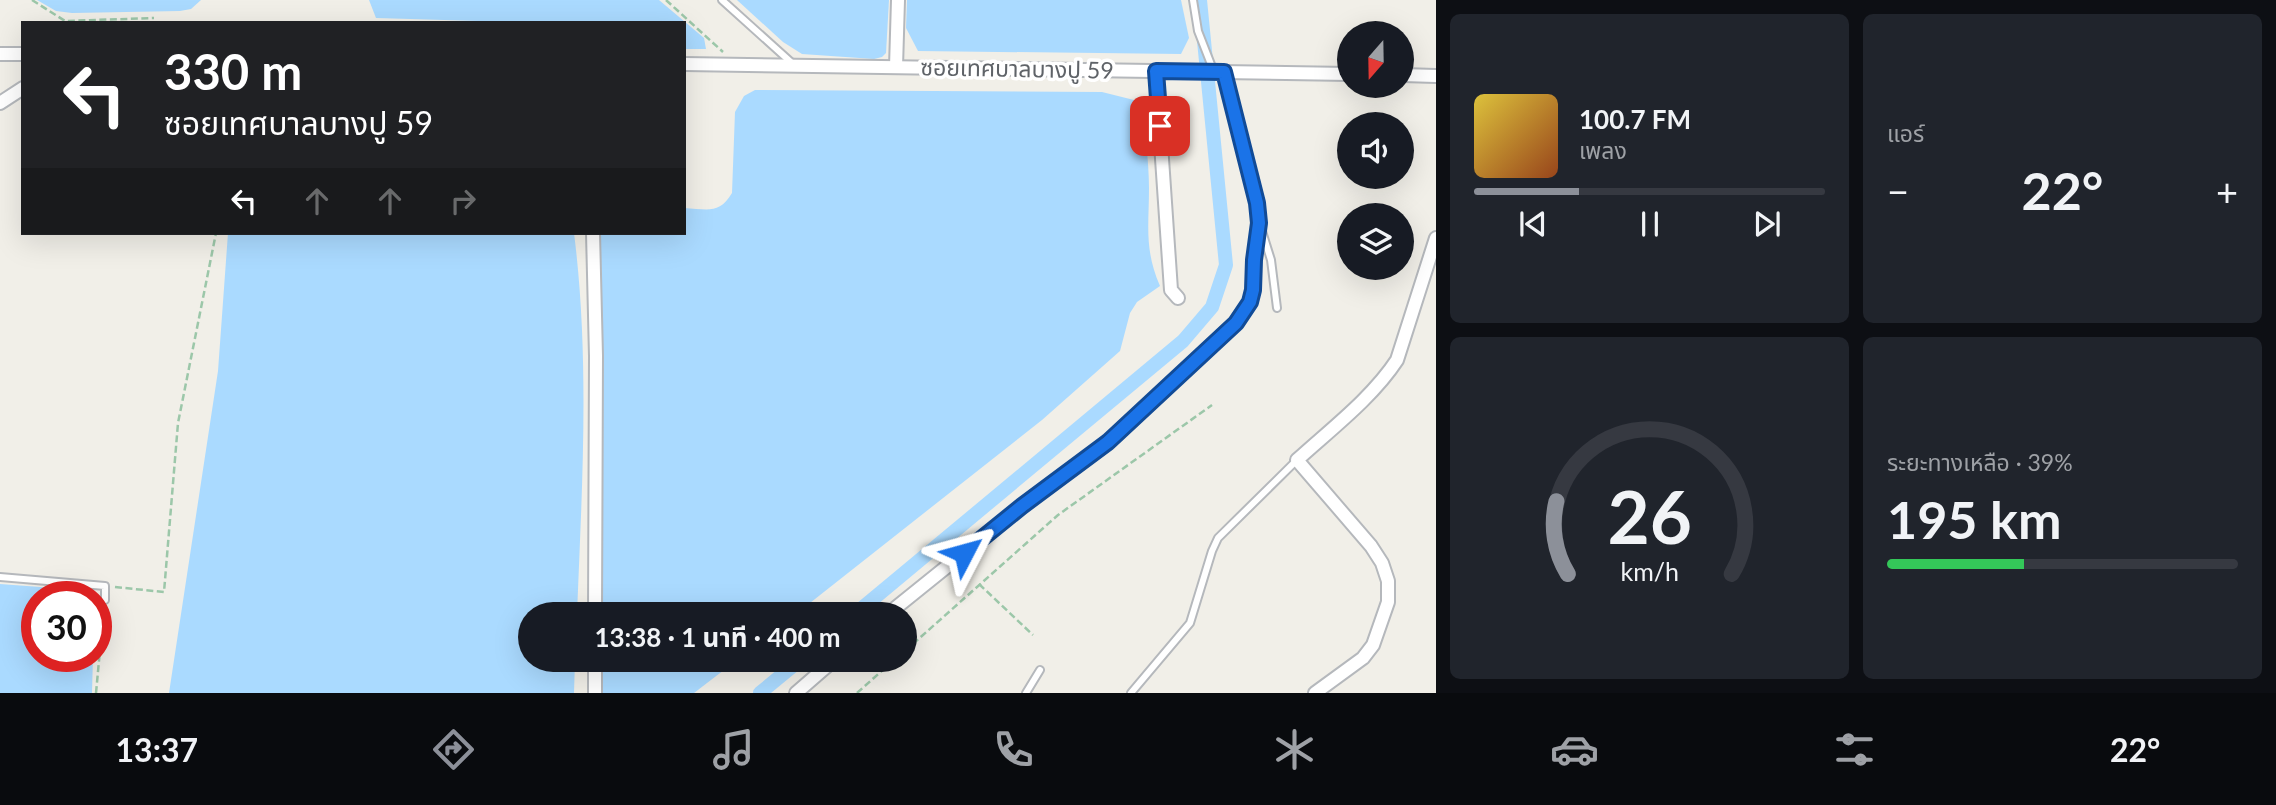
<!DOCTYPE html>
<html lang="th">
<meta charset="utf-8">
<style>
:root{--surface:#171b24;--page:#20242c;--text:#f1f3f6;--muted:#9ea1a6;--line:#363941;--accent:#8c9099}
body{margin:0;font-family:Lato,"Noto Sans Thai",sans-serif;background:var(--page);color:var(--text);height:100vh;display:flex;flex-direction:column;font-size:26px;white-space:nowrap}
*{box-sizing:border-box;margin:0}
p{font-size:23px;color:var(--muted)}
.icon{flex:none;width:38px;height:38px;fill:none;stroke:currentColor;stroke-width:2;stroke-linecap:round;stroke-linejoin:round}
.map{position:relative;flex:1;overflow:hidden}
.details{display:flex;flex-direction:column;gap:14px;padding:14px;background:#0d0f14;width:840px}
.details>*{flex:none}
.banner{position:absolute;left:21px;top:21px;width:665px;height:214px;border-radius:0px;box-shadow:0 7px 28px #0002;background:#202124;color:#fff;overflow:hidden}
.needle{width:46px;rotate:200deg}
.controls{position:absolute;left:1337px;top:21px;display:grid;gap:14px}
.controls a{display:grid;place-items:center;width:77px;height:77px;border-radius:50%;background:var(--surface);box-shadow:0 7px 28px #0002;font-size:35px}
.speed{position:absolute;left:21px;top:581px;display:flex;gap:14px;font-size:35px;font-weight:700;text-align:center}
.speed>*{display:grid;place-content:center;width:91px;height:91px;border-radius:50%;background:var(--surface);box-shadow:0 7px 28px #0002;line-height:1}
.speed .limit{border:10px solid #d22;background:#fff;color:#111}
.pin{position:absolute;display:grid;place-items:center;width:60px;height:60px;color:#fff;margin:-30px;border-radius:14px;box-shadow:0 4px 10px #0006}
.me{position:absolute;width:77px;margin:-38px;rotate:51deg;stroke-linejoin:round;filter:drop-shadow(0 0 5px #0008)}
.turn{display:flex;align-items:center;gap:24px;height:147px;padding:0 28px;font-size:32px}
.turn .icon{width:91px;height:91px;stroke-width:2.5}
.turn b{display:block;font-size:49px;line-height:60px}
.lanes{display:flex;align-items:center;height:66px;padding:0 28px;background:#0003;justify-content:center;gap:35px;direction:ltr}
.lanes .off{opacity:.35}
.big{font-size:52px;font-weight:700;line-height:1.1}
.details .tile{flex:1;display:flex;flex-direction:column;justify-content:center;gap:10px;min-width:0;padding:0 24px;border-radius:10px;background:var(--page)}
.details .dial{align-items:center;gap:0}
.dial svg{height:182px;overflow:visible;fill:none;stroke:var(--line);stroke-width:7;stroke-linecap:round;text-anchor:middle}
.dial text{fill:var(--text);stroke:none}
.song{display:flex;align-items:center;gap:21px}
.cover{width:84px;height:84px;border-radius:10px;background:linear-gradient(135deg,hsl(50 70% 55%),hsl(20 70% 35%))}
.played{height:7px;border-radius:4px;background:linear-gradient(90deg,var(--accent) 30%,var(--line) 30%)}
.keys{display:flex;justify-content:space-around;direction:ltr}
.heat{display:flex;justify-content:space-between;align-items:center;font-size:38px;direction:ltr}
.charge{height:10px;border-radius:5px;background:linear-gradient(90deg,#34c759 39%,var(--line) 0)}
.details .tiles{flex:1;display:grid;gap:14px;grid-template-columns:repeat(2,1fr)}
.trip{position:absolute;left:518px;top:602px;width:399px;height:70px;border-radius:35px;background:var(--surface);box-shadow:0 7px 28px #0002;font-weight:700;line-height:70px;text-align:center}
.dock{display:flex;height:112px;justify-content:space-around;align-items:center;background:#090b0e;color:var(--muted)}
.dock .icon{width:49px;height:49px}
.dock .selected{color:var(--accent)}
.dock b{font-size:32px;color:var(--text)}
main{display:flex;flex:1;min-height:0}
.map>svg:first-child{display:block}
</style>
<main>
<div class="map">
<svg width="1436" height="693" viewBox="0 0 1436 693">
<rect width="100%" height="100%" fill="#f1efe8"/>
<g fill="#aadaff">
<polygon points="37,0 201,0 191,9 180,11 72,13 56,11"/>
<polygon points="369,0 659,0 704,38 706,49 684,49 684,23 481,23 478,21 376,18"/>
<polygon points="737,0 889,0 886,53 882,57 874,59 802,54 783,42"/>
<polygon points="907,0 1181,0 1189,38 1181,54 918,51 906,28"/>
<path d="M755,90l347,2 36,9 6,10c1,25 5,51 5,77 0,38 -5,61 11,98l-23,16 -7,11 -10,38 -78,69 -246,194h-194l-5,-381h87v-25c23,1 35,7 48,-15l3,-81 9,-16z"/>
<path d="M228,233h346c16,126 8,255 3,381h-47v46h45l-1,33h-405l49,-322z"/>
<polygon points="0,584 94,591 94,597 37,597 37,656 93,656 92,693 0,693"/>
<polygon points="602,660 737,660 694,693 603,693"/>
</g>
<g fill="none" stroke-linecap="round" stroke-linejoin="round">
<g stroke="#aadaff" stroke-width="14">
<polyline points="855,614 1183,341 1212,307 1226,265 1200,0"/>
<polyline points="760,693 800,660"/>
</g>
<defs>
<g id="lane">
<polyline points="722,0 793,64"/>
<polyline points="1193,0 1198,31 1214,72"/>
<polyline points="1261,228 1271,260 1277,308"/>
<polyline points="0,577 105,586 105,600"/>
<polyline points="1026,693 1040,670"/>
<polyline points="1131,693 1190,623 1212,551 1218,538 1297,460"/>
</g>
<g id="street">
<polyline points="0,54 23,54"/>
<polyline points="684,64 1349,74"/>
<polyline points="896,67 898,0"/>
<polyline points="1156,71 1171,290 1178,298"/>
<polyline points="1402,75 1436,76"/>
<polyline points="0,103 23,88"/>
<polyline points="593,233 596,356 595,614"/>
<polyline points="888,614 1022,506 1109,442 1235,323 1250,302 1253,290 1254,260 1259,223 1257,203 1224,72"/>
<polyline points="595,693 595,660"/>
<polyline points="796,693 834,660"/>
<path d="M1315,693l48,-35 10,-13 15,-43v-21l-6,-18 -11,-17 -74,-86c34,-31 75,-62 100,-100l39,-122"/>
</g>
</defs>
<use href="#lane" stroke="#b5b8bc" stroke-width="10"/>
<use href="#street" stroke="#b5b8bc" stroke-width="16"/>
<g stroke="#9cc7a9" stroke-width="2.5" stroke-dasharray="7 3.5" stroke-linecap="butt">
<polyline points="32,0 65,21 154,18"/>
<polyline points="666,0 723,52"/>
<polyline points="979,584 1033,635"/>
<polyline points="115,587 164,592 178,423 216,233"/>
<polyline points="905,651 1058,515 1212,405"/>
<polyline points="96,693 104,607"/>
<polyline points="857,693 894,660"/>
</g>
<use href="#lane" stroke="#fff" stroke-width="6"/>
<use href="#street" stroke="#fff" stroke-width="12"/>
</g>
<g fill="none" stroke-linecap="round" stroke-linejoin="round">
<defs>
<polyline id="route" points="964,553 1022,506 1108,442 1236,323 1250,302 1253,290 1254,260 1259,223 1257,203 1224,72 1156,71 1160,126"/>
</defs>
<use href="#route" stroke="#114b97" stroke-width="18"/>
<use href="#route" stroke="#1a73e8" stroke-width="12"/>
</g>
<g text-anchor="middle" stroke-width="7" stroke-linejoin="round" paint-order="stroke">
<g font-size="23" fill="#5f6368" stroke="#fff">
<text transform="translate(1017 69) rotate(1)" y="8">ซอยเทศบาลบางปู 59</text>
</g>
</g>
</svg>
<div class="controls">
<a><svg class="needle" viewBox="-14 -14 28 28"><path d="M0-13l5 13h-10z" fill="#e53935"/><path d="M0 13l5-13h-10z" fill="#9ea1a6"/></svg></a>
<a><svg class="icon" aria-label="sound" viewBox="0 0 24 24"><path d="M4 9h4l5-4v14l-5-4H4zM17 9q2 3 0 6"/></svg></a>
<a><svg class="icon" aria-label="layers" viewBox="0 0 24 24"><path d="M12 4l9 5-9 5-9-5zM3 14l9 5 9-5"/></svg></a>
</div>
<div class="speed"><div class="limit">30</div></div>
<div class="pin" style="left:1160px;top:126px;background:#d93025"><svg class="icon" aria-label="arrive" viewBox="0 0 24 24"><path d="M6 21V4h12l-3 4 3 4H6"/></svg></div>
<svg class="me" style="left:964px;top:553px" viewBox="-20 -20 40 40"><path d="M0-17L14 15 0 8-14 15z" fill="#1a73e8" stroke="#fff" stroke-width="4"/></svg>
<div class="trip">13:38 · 1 นาที · 400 m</div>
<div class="banner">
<div class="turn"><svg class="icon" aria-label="left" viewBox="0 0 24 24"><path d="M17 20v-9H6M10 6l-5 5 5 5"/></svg><div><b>330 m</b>ซอยเทศบาลบางปู 59</div></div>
<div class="lanes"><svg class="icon" aria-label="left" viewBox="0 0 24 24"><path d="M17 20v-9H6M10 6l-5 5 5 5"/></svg><svg class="icon off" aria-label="ahead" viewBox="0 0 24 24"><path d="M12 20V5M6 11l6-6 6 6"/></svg><svg class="icon off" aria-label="ahead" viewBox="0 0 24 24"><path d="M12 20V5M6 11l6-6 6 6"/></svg><svg class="icon off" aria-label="right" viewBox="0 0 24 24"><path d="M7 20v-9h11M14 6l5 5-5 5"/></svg></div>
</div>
</div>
<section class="details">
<div class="tiles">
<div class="tile">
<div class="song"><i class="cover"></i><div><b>100.7 FM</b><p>เพลง</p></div></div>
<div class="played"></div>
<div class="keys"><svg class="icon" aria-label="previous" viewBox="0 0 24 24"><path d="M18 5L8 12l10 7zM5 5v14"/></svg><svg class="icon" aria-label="pause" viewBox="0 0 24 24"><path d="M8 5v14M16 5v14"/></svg><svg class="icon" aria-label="next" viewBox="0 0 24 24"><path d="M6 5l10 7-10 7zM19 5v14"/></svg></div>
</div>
<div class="tile"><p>แอร์</p>
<div class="heat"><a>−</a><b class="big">22°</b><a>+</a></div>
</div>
<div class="tile dial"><svg viewBox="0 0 100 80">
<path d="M14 69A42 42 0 1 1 86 69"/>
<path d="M14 69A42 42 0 0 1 9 37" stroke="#8c9099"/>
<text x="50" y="56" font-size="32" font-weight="700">26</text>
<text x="50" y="72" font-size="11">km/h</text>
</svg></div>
<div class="tile"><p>ระยะทางเหลือ · 39%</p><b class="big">195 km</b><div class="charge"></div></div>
</div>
</section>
</main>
<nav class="dock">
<b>13:37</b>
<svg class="icon selected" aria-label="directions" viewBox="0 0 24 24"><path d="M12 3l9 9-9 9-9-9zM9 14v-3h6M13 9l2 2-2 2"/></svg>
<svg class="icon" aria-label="music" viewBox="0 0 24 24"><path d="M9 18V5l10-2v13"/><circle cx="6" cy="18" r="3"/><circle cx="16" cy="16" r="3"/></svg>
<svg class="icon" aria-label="phone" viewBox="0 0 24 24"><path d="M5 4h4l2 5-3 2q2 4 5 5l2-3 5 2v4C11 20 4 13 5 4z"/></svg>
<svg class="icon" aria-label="climate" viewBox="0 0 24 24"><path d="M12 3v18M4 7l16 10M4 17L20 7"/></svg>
<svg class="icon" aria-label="car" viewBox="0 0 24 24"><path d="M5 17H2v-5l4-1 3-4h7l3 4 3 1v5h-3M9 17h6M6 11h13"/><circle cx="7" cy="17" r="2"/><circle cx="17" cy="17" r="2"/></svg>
<svg class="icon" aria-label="filters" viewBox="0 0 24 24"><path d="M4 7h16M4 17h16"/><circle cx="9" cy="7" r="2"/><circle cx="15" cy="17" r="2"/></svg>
<b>22°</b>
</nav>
